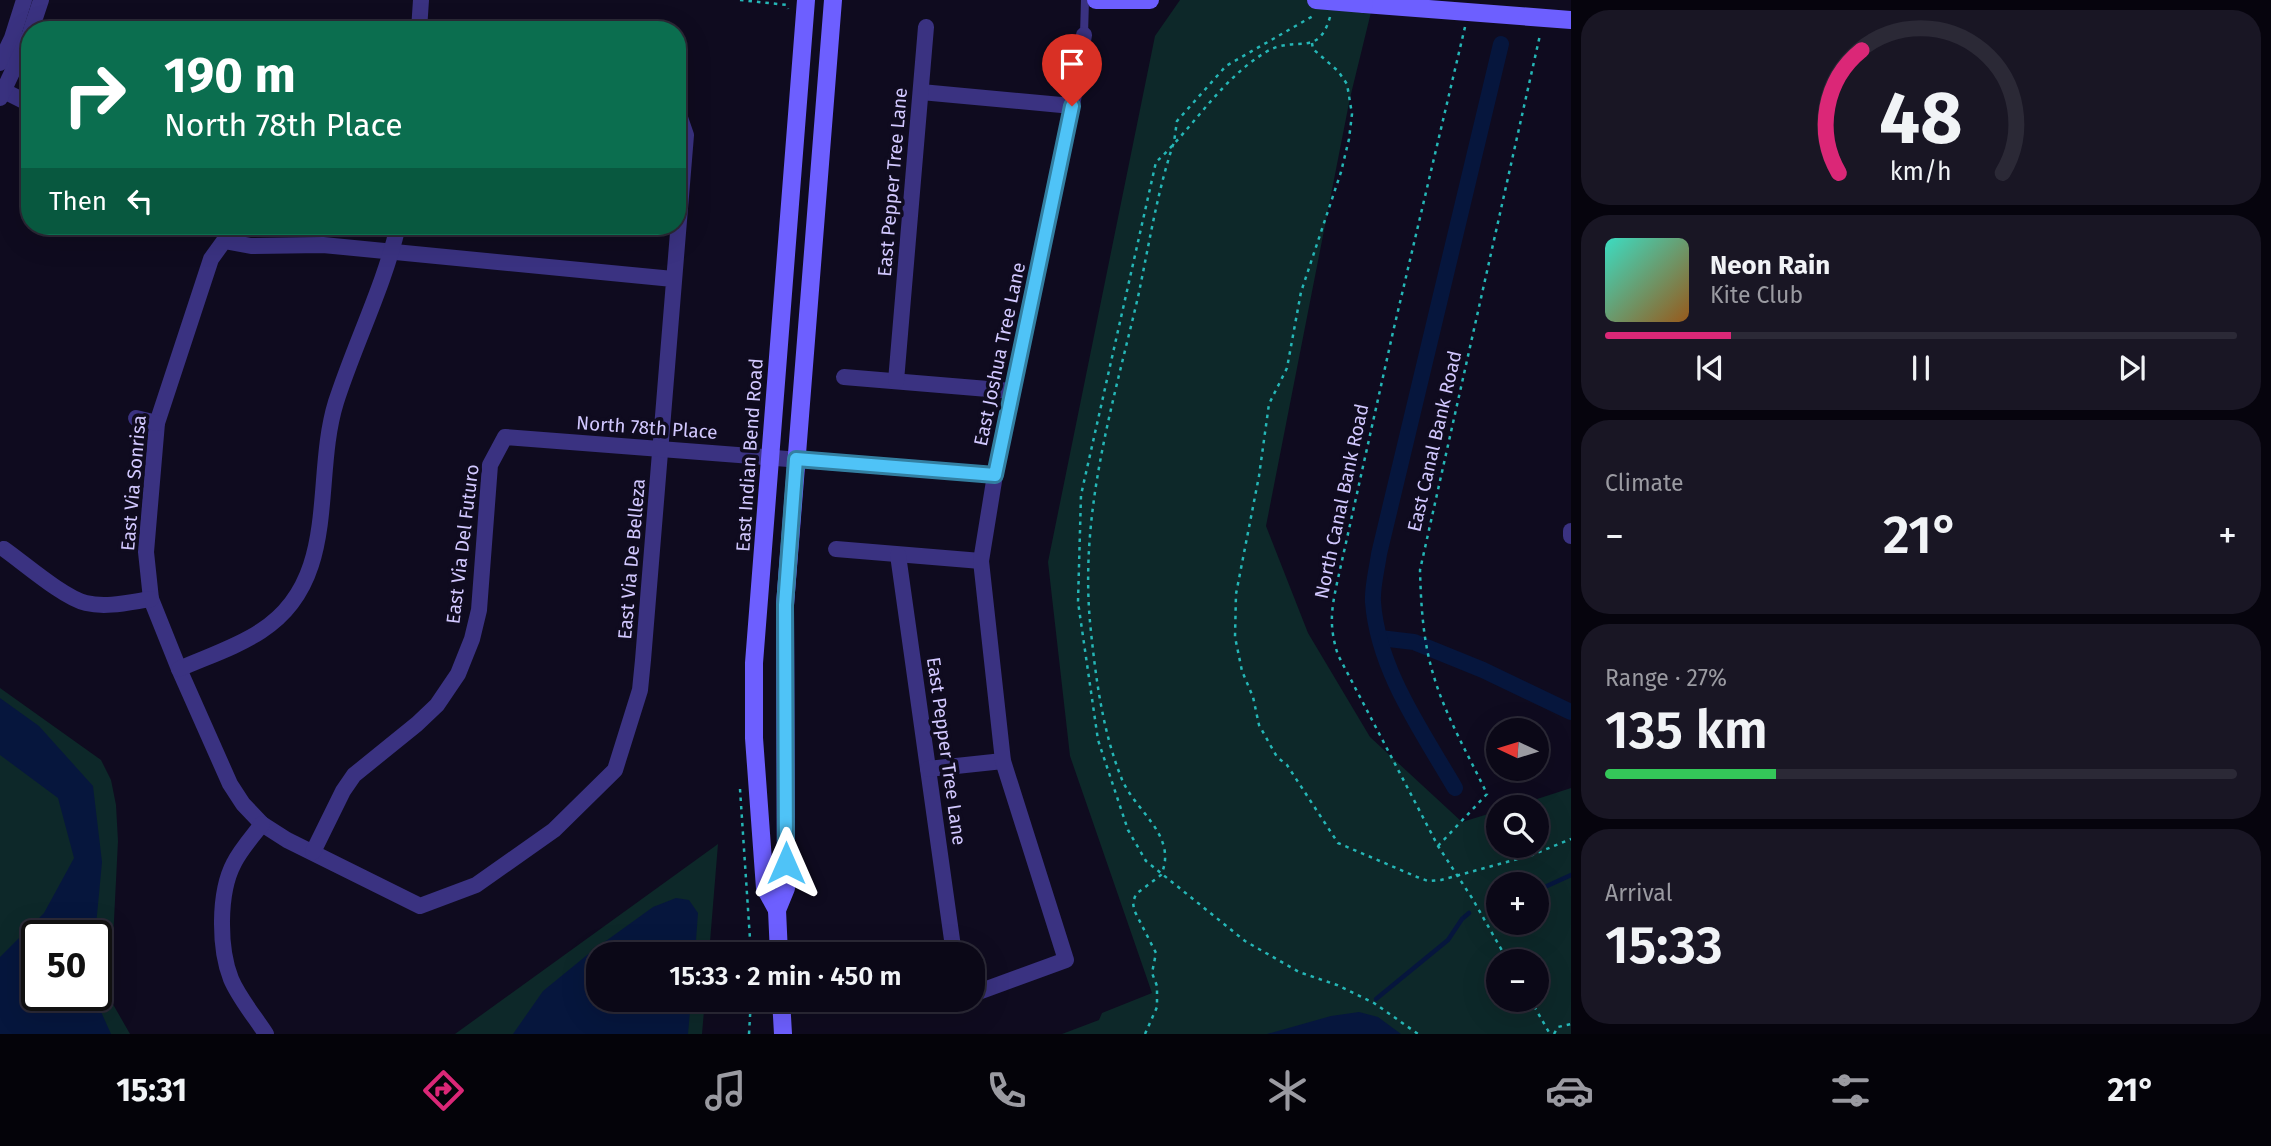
<!DOCTYPE html>
<meta charset="utf-8">
<style>
:root{--surface:#0b0817;--page:#191624;--text:#f1f3f6;--muted:#9a9aa1;--line:#2b2936;--accent:#db2777}
body{margin:0;font-family:"Fira Sans",sans-serif;background:var(--page);color:var(--text);height:100vh;display:flex;flex-direction:column;font-size:26px;white-space:nowrap}
*{box-sizing:border-box;margin:0}
p{font-size:23px;color:var(--muted)}
.icon{flex:none;width:38px;height:38px;fill:none;stroke:currentColor;stroke-width:2;stroke-linecap:round;stroke-linejoin:round}
.map{position:relative;flex:1;overflow:hidden}
.panel{display:flex;flex-direction:column;gap:10px;padding:10px;background:#06040d;width:700px}
.panel>*{flex:none}
.top-card{position:absolute;left:21px;top:21px;width:665px;height:214px;border-radius:28px;box-shadow:0 7px 28px #0002,0 0 0 2px var(--line);background:#0b6e4f;color:#fff;overflow:hidden}
.needle{width:46px;rotate:274deg}
.buttons{position:absolute;left:1486px;top:718px;display:grid;gap:14px}
.buttons a{display:grid;place-items:center;width:63px;height:63px;border-radius:50%;background:var(--surface);box-shadow:0 7px 28px #0002,0 0 0 2px var(--line);font-size:35px}
.speed{position:absolute;left:21px;top:920px;display:flex;gap:14px;font-size:35px;font-weight:700;text-align:center}
.speed>*{display:grid;place-content:center;width:91px;height:91px;border-radius:50%;background:var(--surface);box-shadow:0 7px 28px #0002,0 0 0 2px var(--line);line-height:1}
.speed .limit{border:4px solid #111;border-radius:10px;background:#fff;color:#111}
.pin{position:absolute;display:grid;place-items:center;width:60px;height:60px;color:#fff;margin:-72px -30px;border-radius:50% 50% 50% 0;rotate:-45deg;box-shadow:0 0 7px #0007}
.pin .icon{rotate:45deg}
.me{position:absolute;width:77px;margin:-38px;rotate:0deg;stroke-linejoin:round;filter:drop-shadow(0 0 5px #0008)}
.turn{display:flex;align-items:center;gap:24px;height:147px;padding:0 28px;font-size:32px}
.turn .icon{width:91px;height:91px;stroke-width:2.5}
.turn b{display:block;font-size:49px;line-height:60px}
.then{display:flex;align-items:center;height:66px;padding:0 28px;background:#0003;gap:14px;font-size:26px}
.big{font-size:52px;font-weight:600;line-height:1.1}
.panel .tile{flex:1;display:flex;flex-direction:column;justify-content:center;gap:10px;min-width:0;padding:0 24px;border-radius:28px;background:var(--page)}
.panel .dial{align-items:center;gap:0}
.dial svg{height:182px;overflow:visible;fill:none;stroke:var(--line);stroke-width:7;stroke-linecap:round;text-anchor:middle}
.dial text{fill:var(--text);stroke:none}
.song{display:flex;align-items:center;gap:21px}
.cover{width:84px;height:84px;border-radius:10px;background:linear-gradient(135deg,hsl(170 70% 55%),hsl(30 70% 35%))}
.played{height:7px;border-radius:4px;background:linear-gradient(90deg,var(--accent) 20%,var(--line) 20%)}
.keys{display:flex;justify-content:space-around;direction:ltr}
.heat{display:flex;justify-content:space-between;align-items:center;font-size:38px;direction:ltr}
.charge{height:10px;border-radius:5px;background:linear-gradient(90deg,#34c759 27%,var(--line) 0)}
.trip{position:absolute;left:586px;top:942px;width:399px;height:70px;border-radius:28px;background:var(--surface);box-shadow:0 7px 28px #0002,0 0 0 2px var(--line);font-weight:600;line-height:70px;text-align:center}
.tabs{display:flex;height:112px;justify-content:space-around;align-items:center;background:#040309;color:var(--muted)}
.tabs .icon{width:49px;height:49px}
.tabs .selected{color:var(--accent)}
.tabs b{font-size:32px;color:var(--text)}
main{display:flex;flex:1;min-height:0}
.map>svg:first-child{display:block}
</style>
<main>
<div class="map">
<svg width="1571" height="1034" viewBox="0 0 1571 1034">
<rect width="100%" height="100%" fill="#0f0b1f"/>
<g fill="#0d2829" fill-rule="evenodd">
<path d="M1180,0h194l-24,98 -84,428 42,107 62,104 92,85 36,-11v34h38v-38h-24l59,-19v246h-509l37,-14 3,-7 50,-20 -82,-237 -22,-194 107,-526zM1498,884h38v38h-38zM1498,961h38v38h-38z"/>
<path d="M0,688l101,72 10,20 5,25 2,36 -8,158 20,35h-130zM37,936h59v60h-59z"/>
<polygon points="718,844 709,954 598,954 598,999 705,999 702,1034 455,1034"/>
</g>
<g fill="#06163d">
<polygon points="0,698 39,726 93,786 102,862 95,936 37,936 37,996 94,996 111,1034 0,1034 0,957 44,913 74,858 58,798 0,755"/>
<polygon points="676,898 689,900 698,913 695,954 598,954 598,999 691,999 688,1034 513,1034 543,991 592,951 653,907"/>
<polygon points="1359,1012 1378,1017 1401,1034 1267,1034 1331,1016"/>
</g>
<g fill="none" stroke-linecap="round" stroke-linejoin="round">
<g stroke="#06163d" stroke-width="4.5">
<polyline points="1536,891 1571,875"/>
<polyline points="1487,907 1498,904"/>
<polyline points="1376,999 1448,940 1462,919 1469,913"/>
</g>
<g stroke="#06163d" stroke-width="16">
<polyline points="1380,638 1414,642 1483,670 1571,712"/>
<path d="M1455,788c-33,-57 -77,-118 -82,-186 -1,-15 4,-33 6,-48l122,-510"/>
</g>
<g stroke="#25b6b6" stroke-width="2.5" stroke-dasharray="3.5 5" stroke-linecap="butt">
<polyline points="740,0 787,5 788,9"/>
<path d="M1330,17c-12,42 -34,17 -64,35 -45,27 -72,75 -110,110l-75,333 -3,107 20,138 30,90 18,31 99,80 54,31 38,13 37,18 44,31"/>
<path d="M1465,27l-72,305 -56,251c-6,28 -8,44 1,72l100,191 34,52 36,63"/>
<polyline points="1312,43 1313,49 1338,71 1347,84 1352,114 1349,139 1341,172 1301,292 1287,368 1269,404 1259,476 1236,594 1235,637 1242,671 1253,697 1259,725 1277,757 1287,765 1338,843 1417,877 1428,881 1441,880 1532,855 1571,839"/>
<polyline points="740,789 751,954"/>
<path d="M1438,846l49,-52c-18,-38 -41,-77 -53,-117 -11,-35 -13,-71 -14,-107l120,-535"/>
<polyline points="1530,999 1550,1034"/>
<polyline points="749,1034 751,999"/>
<path d="M1145,1034l12,-27v-21l-5,-13 4,-20 -22,-43 -1,-8 3,-8 25,-19c18,-40 -28,-65 -40,-98 -18,-45 -25,-97 -30,-145 -13,-116 21,-224 47,-335 11,-52 19,-105 36,-155l3,-21 49,-55 87,-50"/>
<polyline points="1554,1034 1558,1027 1571,1024"/>
</g>
<polyline stroke="#3a3281" stroke-width="8" points="1084,35 1085,0"/>
<g stroke="#3a3281" stroke-width="16">
<polyline points="31,30 41,0"/>
<polyline points="419,30 421,0"/>
<polyline points="0,63 12,38 24,0"/>
<polyline points="0,89 30,104"/>
<polyline points="921,92 1072,106"/>
<polyline points="0,98 30,34"/>
<polyline points="673,279 323,245 251,246 224,241 211,259 157,423 146,552 151,599 179,669 230,784 243,804 262,824 287,840 420,906 476,885 554,830 615,770 640,690 643,660 686,135 677,109"/>
<polyline points="844,377 1012,391"/>
<polyline points="896,381 926,27"/>
<polyline points="136,418 157,423"/>
<polyline points="1571,531 1571,536"/>
<path d="M4,549c20,14 60,49 82,54 21,5 44,-1 65,-4"/>
<polyline points="836,549 981,561"/>
<polyline points="898,555 954,954"/>
<path d="M179,669c27,-12 58,-22 82,-38 80,-51 51,-152 75,-229 19,-59 48,-116 62,-176"/>
<polyline points="928,769 1003,761"/>
<path d="M262,824c-9,12 -21,25 -28,39 -16,30 -15,86 -3,116 8,19 24,38 35,55"/>
<polyline points="313,852 343,791 354,775 417,724 437,705 458,674 472,639 479,610 490,465 505,437 995,475"/>
<polyline points="973,994 1066,960 1003,761 981,561 995,475 1072,106 1084,35"/>
</g>
<g stroke="#6d5fff" stroke-width="18">
<polyline points="1096,0 1150,0"/>
<polyline points="1364,4 1571,20"/>
<polyline points="777,910 765,888 754,738 754,663 806,0"/>
<polyline points="779,954 777,910 786,888 785,605 833,0"/>
<polyline points="781,999 783,1034"/>
</g>
<polyline stroke="#6d5fff" stroke-width="18" points="1316,0 1364,4"/>
</g>
<g fill="none" stroke-linecap="round" stroke-linejoin="round">
<defs>
<polyline id="route" points="786,863 785,605 796,459 995,475 1072,106"/>
</defs>
<use href="#route" stroke="#337fa1" stroke-width="18"/>
<use href="#route" stroke="#4fc3f7" stroke-width="12"/>
</g>
<g text-anchor="middle" stroke-width="7" stroke-linejoin="round" paint-order="stroke">
<g font-size="19" fill="#d2c8ff" stroke="#0f0b1f">
<text transform="translate(892 182) rotate(-85)" y="7">East Pepper Tree Lane</text>
<text transform="translate(999 354) rotate(-78)" y="7">East Joshua Tree Lane</text>
<text transform="translate(647 427) rotate(4)" y="7">North 78th Place</text>
<text transform="translate(1434 441) rotate(-77)" y="7">East Canal Bank Road</text>
<text transform="translate(749 455) rotate(-86)" y="7">East Indian Bend Road</text>
<text transform="translate(133 483) rotate(-85)" y="7">East Via Sonrisa</text>
<text transform="translate(1341 501) rotate(-78)" y="7">North Canal Bank Road</text>
<text transform="translate(462 544) rotate(-83)" y="7">East Via Del Futuro</text>
<text transform="translate(631 559) rotate(-85)" y="7">East Via De Belleza</text>
<text transform="translate(947 751) rotate(82)" y="7">East Pepper Tree Lane</text>
</g>
</g>
</svg>
<div class="buttons">
<a><svg class="needle" viewBox="-14 -14 28 28"><path d="M0-13l5 13h-10z" fill="#e53935"/><path d="M0 13l5-13h-10z" fill="#9a9aa1"/></svg></a>
<a><svg class="icon" aria-label="search" viewBox="0 0 24 24"><circle cx="10" cy="10" r="6"/><path d="M15 15l6 6"/></svg></a>
<a>+</a>
<a>−</a>
</div>
<div class="speed"><div class="limit">50</div></div>
<div class="pin" style="left:1072px;top:106px;background:#d93025"><svg class="icon" aria-label="arrive" viewBox="0 0 24 24"><path d="M6 21V4h12l-3 4 3 4H6"/></svg></div>
<svg class="me" style="left:786px;top:863px" viewBox="-20 -20 40 40"><path d="M0-17L14 15 0 8-14 15z" fill="#4fc3f7" stroke="#fff" stroke-width="4"/></svg>
<div class="trip">15:33 · 2 min · 450 m</div>
<div class="top-card">
<div class="turn"><svg class="icon" aria-label="right" viewBox="0 0 24 24"><path d="M7 20v-9h11M14 6l5 5-5 5"/></svg><div><b>190 m</b>North 78th Place</div></div>
<div class="then">Then<svg class="icon" aria-label="left" viewBox="0 0 24 24"><path d="M17 20v-9H6M10 6l-5 5 5 5"/></svg></div>
</div>
</div>
<section class="panel">
<div class="tile dial"><svg viewBox="0 0 100 80">
<path d="M14 69A42 42 0 1 1 86 69"/>
<path d="M14 69A42 42 0 0 1 24 15" stroke="#db2777"/>
<text x="50" y="56" font-size="32" font-weight="700">48</text>
<text x="50" y="72" font-size="11">km/h</text>
</svg></div>
<div class="tile">
<div class="song"><i class="cover"></i><div><b>Neon Rain</b><p>Kite Club</p></div></div>
<div class="played"></div>
<div class="keys"><svg class="icon" aria-label="previous" viewBox="0 0 24 24"><path d="M18 5L8 12l10 7zM5 5v14"/></svg><svg class="icon" aria-label="pause" viewBox="0 0 24 24"><path d="M8 5v14M16 5v14"/></svg><svg class="icon" aria-label="next" viewBox="0 0 24 24"><path d="M6 5l10 7-10 7zM19 5v14"/></svg></div>
</div>
<div class="tile"><p>Climate</p>
<div class="heat"><a>−</a><b class="big">21°</b><a>+</a></div>
</div>
<div class="tile"><p>Range · 27%</p><b class="big">135 km</b><div class="charge"></div></div>
<div class="tile"><p>Arrival</p><b class="big">15:33</b></div>
</section>
</main>
<nav class="tabs">
<b>15:31</b>
<svg class="icon selected" aria-label="directions" viewBox="0 0 24 24"><path d="M12 3l9 9-9 9-9-9zM9 14v-3h6M13 9l2 2-2 2"/></svg>
<svg class="icon" aria-label="music" viewBox="0 0 24 24"><path d="M9 18V5l10-2v13"/><circle cx="6" cy="18" r="3"/><circle cx="16" cy="16" r="3"/></svg>
<svg class="icon" aria-label="phone" viewBox="0 0 24 24"><path d="M5 4h4l2 5-3 2q2 4 5 5l2-3 5 2v4C11 20 4 13 5 4z"/></svg>
<svg class="icon" aria-label="climate" viewBox="0 0 24 24"><path d="M12 3v18M4 7l16 10M4 17L20 7"/></svg>
<svg class="icon" aria-label="car" viewBox="0 0 24 24"><path d="M5 17H2v-5l4-1 3-4h7l3 4 3 1v5h-3M9 17h6M6 11h13"/><circle cx="7" cy="17" r="2"/><circle cx="17" cy="17" r="2"/></svg>
<svg class="icon" aria-label="filters" viewBox="0 0 24 24"><path d="M4 7h16M4 17h16"/><circle cx="9" cy="7" r="2"/><circle cx="15" cy="17" r="2"/></svg>
<b>21°</b>
</nav>
